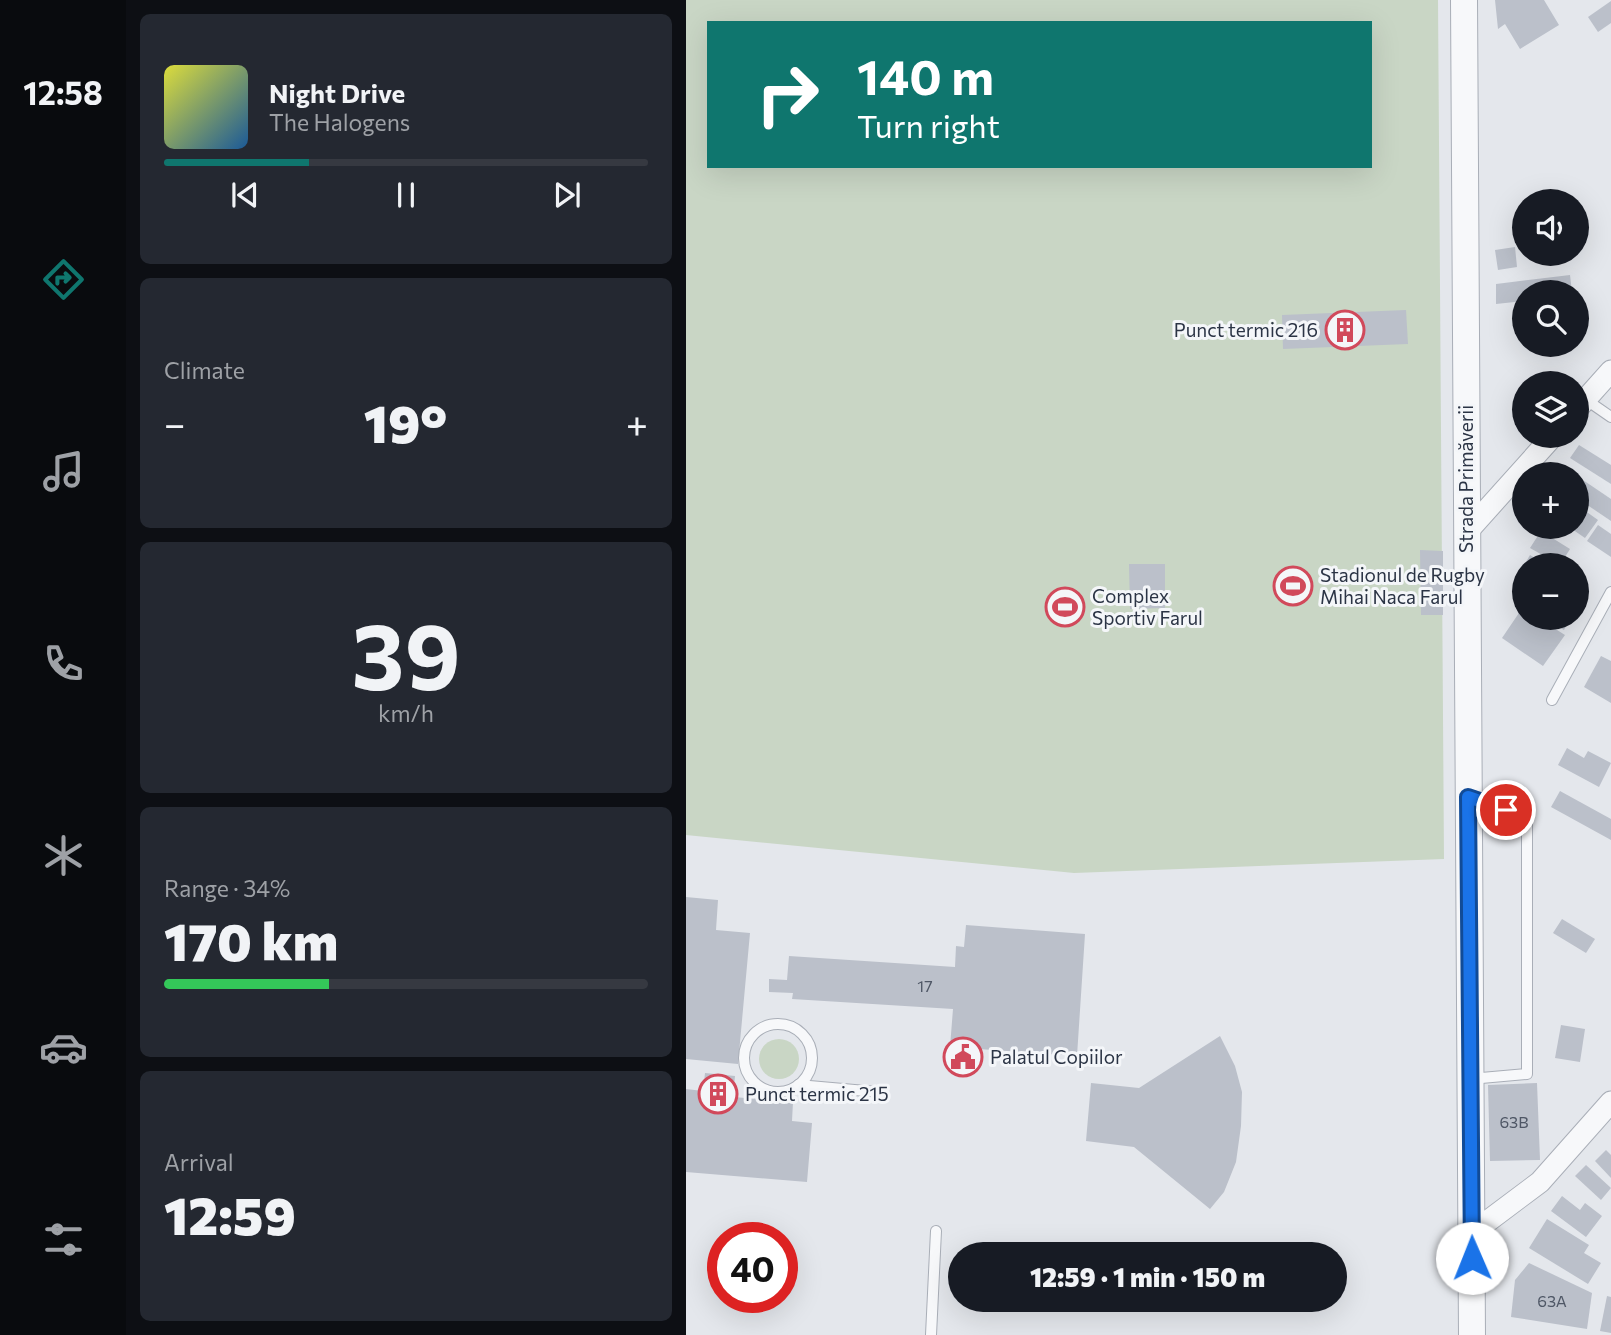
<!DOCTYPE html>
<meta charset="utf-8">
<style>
:root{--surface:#171b24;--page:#242831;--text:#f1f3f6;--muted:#9ea1a6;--line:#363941;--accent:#0f766e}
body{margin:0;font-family:Commissioner,sans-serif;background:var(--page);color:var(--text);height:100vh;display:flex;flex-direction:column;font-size:26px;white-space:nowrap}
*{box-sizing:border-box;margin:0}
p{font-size:23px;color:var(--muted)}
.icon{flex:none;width:38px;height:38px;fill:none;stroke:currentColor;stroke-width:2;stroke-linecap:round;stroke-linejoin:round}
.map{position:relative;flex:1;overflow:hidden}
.panel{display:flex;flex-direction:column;gap:14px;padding:14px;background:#0d0f14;width:560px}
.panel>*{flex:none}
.top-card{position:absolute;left:21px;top:21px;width:665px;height:147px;border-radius:0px;box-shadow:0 7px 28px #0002;background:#0f766e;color:#fff;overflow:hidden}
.fabs{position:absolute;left:826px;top:189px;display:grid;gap:14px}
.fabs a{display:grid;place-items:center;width:77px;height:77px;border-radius:50%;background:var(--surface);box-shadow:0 7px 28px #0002;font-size:35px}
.speed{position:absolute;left:21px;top:1222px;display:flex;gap:14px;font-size:35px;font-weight:700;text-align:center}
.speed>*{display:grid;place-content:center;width:91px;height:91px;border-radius:50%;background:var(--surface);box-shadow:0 7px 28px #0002;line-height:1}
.speed .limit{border:10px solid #d22;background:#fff;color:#111}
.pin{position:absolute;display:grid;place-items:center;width:60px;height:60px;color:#fff;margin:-30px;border:4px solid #fff;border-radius:50%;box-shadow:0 2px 7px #0007}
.me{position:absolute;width:77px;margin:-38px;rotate:359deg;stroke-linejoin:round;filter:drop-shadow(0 0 5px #0008)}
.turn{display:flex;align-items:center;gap:24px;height:147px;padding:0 35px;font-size:32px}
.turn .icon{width:91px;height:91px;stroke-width:2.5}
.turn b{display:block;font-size:49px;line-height:60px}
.big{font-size:52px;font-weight:800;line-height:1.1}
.panel .tile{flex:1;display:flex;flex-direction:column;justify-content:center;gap:10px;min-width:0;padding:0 24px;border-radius:10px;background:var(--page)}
.panel .dial{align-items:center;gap:0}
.dial b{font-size:91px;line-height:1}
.song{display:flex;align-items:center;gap:21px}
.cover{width:84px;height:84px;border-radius:10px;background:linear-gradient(135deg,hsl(60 70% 55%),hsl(210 70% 35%))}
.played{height:7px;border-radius:4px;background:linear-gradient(90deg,var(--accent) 30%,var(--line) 30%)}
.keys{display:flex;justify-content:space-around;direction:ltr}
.heat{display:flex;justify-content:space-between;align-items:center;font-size:38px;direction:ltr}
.charge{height:10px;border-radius:5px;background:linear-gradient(90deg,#34c759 34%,var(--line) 0)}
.trip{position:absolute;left:262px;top:1242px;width:399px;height:70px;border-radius:35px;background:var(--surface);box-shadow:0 7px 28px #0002;font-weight:800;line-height:70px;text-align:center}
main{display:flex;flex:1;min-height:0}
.tabs{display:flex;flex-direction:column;width:126px;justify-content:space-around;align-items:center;background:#090b0e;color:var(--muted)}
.tabs .icon{width:49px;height:49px}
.tabs .selected{color:var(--accent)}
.tabs b{font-size:32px;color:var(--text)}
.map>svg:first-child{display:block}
</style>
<main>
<nav class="tabs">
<b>12:58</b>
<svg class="icon selected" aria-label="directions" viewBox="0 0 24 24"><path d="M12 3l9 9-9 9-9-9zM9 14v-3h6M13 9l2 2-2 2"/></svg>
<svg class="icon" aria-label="music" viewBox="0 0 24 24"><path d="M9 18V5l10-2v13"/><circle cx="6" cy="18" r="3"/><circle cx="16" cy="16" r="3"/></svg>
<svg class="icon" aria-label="phone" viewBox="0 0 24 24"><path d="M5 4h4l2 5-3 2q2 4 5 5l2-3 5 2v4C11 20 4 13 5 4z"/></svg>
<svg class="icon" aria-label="climate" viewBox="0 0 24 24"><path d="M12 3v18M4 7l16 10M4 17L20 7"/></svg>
<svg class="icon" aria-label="car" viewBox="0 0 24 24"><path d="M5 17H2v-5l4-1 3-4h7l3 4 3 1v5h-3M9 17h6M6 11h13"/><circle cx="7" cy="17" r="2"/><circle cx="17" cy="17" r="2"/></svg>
<svg class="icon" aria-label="filters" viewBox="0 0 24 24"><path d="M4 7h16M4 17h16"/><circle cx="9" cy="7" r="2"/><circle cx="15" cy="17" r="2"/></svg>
</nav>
<section class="panel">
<div class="tile">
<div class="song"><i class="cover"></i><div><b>Night Drive</b><p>The Halogens</p></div></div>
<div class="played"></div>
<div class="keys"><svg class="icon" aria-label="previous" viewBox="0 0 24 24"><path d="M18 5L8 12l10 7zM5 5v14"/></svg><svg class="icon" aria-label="pause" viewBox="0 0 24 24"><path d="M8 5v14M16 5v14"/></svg><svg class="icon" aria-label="next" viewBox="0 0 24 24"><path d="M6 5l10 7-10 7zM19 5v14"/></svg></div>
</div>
<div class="tile"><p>Climate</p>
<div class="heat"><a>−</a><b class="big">19°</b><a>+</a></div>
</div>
<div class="tile dial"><b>39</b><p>km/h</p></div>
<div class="tile"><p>Range · 34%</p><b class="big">170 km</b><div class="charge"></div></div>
<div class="tile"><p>Arrival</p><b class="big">12:59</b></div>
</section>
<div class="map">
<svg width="925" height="1335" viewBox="0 0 925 1335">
<rect width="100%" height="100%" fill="#e4e7ec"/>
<g fill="#c9d6c5" fill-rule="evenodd">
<path d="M0,0h752l6,859 -370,14 -388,-38zM23,23h661v143h-661z"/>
<circle cx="93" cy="1059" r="20"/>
</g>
<g fill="#bbc0ca">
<polygon points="809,0 858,0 873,25 834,49 819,24 812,29"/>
<polygon points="925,1 925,23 912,32 902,17"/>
<polygon points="829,247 831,267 812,270 809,250"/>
<polygon points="884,275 886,292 838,292 838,301 810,304 810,284"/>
<polygon points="720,310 722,344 597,349 596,315"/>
<polygon points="893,445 925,465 925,484 884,458"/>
<polygon points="891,476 925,499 925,521 891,498"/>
<polygon points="891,505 912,520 899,538 883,527 891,527"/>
<polygon points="912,525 925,534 925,557 901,541"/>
<polygon points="855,531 884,549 874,565 844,548"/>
<polygon points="734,550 757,551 757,615 735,615"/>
<polygon points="844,555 860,565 838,565 838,575 834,572"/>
<polygon points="443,564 479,564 479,608 444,609"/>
<polygon points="838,597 838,618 852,618 879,635 857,666 816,638 837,607 834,605"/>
<polygon points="856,618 884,618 878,630"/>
<polygon points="915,656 925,661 925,703 898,687"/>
<polygon points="881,748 898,758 902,751 925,763 913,787 872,765"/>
<polygon points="874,791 925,819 925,840 865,807"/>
<polygon points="0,897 32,900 30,930 64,933 52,1064 0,1059"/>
<polygon points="876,919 909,939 900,953 867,933"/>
<polygon points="280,925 399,934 391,1056 264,1047 267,1009 106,999 107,993 83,992 83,979 101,980 103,956 269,967 270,946 278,947"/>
<polygon points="875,1025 899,1029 894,1062 869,1058"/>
<polygon points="534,1036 549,1066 556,1092 555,1126 550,1162 538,1192 524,1209 448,1147 400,1141 405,1083 453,1088"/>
<polygon points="19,1073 49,1076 47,1097 107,1102 106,1121 126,1123 121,1182 0,1172 0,1089 17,1091"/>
<polygon points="851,1083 854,1160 804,1161 802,1085"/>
<polygon points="920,1150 925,1155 925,1178 909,1161"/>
<polygon points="900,1165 925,1188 915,1200 889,1176"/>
<polygon points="876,1196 894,1210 899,1203 916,1216 900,1237 865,1211"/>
<polygon points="861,1219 903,1245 898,1253 915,1263 902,1284 843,1248"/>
<polygon points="843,1263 906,1293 901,1329 825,1317 829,1280"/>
<polygon points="921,1296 925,1297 925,1333 914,1331"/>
</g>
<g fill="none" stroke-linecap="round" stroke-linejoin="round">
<defs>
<g id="service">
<polyline points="899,399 925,417"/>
<polyline points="866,700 925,592"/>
<polyline points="782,797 841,818 841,1074 784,1079"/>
<circle cx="92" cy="1058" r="34"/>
<polyline points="112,1085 191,1092"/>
<polyline points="245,1335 250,1231"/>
</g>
<g id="minor">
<polyline points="891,409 925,371"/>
<polyline points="780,533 867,436"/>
<polyline points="786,1233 854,1182 925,1102"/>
</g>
<polyline id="tertiary" points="778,0 786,1335"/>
</defs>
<use href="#service" stroke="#a9aeb7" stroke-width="12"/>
<use href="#minor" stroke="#a9aeb7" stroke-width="23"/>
<use href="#tertiary" stroke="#a9aeb7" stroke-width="28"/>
<use href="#service" stroke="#f7f8fa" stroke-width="10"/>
<use href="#minor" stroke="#f7f8fa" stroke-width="21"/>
<use href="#tertiary" stroke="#f7f8fa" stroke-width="26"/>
</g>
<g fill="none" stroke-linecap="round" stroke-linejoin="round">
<defs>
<polyline id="route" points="786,1258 782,797 820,810"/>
</defs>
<use href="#route" stroke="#114b97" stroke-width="18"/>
<use href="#route" stroke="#1a73e8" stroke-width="12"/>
</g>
<defs>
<symbol id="building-ring" viewBox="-11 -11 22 22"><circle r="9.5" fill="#f4f6f9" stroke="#d1495b" stroke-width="1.5"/><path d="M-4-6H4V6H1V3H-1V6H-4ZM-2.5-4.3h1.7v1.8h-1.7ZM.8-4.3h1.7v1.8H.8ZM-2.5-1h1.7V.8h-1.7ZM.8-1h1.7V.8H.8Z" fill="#d1495b"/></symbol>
<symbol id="stadium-ring" viewBox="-11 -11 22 22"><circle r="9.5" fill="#f4f6f9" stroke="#d1495b" stroke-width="1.5"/><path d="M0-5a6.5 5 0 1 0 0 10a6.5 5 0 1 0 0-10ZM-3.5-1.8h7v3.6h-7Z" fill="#d1495b"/></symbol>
<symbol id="civic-ring" viewBox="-11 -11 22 22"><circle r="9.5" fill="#f4f6f9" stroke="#d1495b" stroke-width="1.5"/><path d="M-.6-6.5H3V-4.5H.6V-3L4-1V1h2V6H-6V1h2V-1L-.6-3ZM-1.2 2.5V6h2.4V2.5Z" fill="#d1495b"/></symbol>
</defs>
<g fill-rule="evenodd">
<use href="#building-ring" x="637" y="308" width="44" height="44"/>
<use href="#stadium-ring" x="585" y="564" width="44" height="44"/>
<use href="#stadium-ring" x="357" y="585" width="44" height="44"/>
<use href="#civic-ring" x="255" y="1035" width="44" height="44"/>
<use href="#building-ring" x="10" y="1072" width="44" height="44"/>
</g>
<g text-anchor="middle" stroke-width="6" stroke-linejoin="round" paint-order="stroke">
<g font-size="16" fill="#4f5766">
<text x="239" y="992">17</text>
<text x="828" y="1128">63B</text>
<text x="866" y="1307">63A</text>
</g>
<g font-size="19" fill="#2b3445" stroke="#f4f6f9" text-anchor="start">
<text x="632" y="337" text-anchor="end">Punct termic 216</text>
<text x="634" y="582">Stadionul de Rugby<tspan x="634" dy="22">Mihai Naca Farul</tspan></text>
<text x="406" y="603">Complex<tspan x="406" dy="22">Sportiv Farul</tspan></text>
<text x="304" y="1064">Palatul Copiilor</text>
<text x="59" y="1101">Punct termic 215</text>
</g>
<g font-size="19" fill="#2b3445" stroke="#f4f6f9">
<text transform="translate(780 479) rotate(-90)" y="7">Strada Primăverii</text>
</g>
</g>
</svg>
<div class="fabs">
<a><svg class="icon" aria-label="sound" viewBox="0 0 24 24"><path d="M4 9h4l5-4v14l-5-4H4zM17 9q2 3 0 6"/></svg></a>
<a><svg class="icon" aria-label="search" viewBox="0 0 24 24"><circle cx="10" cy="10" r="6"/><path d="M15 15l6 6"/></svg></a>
<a><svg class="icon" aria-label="layers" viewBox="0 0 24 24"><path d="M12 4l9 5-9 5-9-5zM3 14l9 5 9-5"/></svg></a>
<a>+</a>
<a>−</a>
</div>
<div class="speed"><div class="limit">40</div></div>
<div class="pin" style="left:820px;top:810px;background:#d93025"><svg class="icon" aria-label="arrive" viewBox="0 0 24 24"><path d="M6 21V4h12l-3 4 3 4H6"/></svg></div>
<svg class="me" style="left:786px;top:1258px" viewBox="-20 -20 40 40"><circle r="19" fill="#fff"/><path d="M0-13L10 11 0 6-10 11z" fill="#1a73e8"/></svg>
<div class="trip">12:59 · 1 min · 150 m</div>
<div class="top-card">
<div class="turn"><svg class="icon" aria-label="right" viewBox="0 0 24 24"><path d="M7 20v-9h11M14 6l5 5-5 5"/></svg><div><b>140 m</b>Turn right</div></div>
</div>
</div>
</main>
